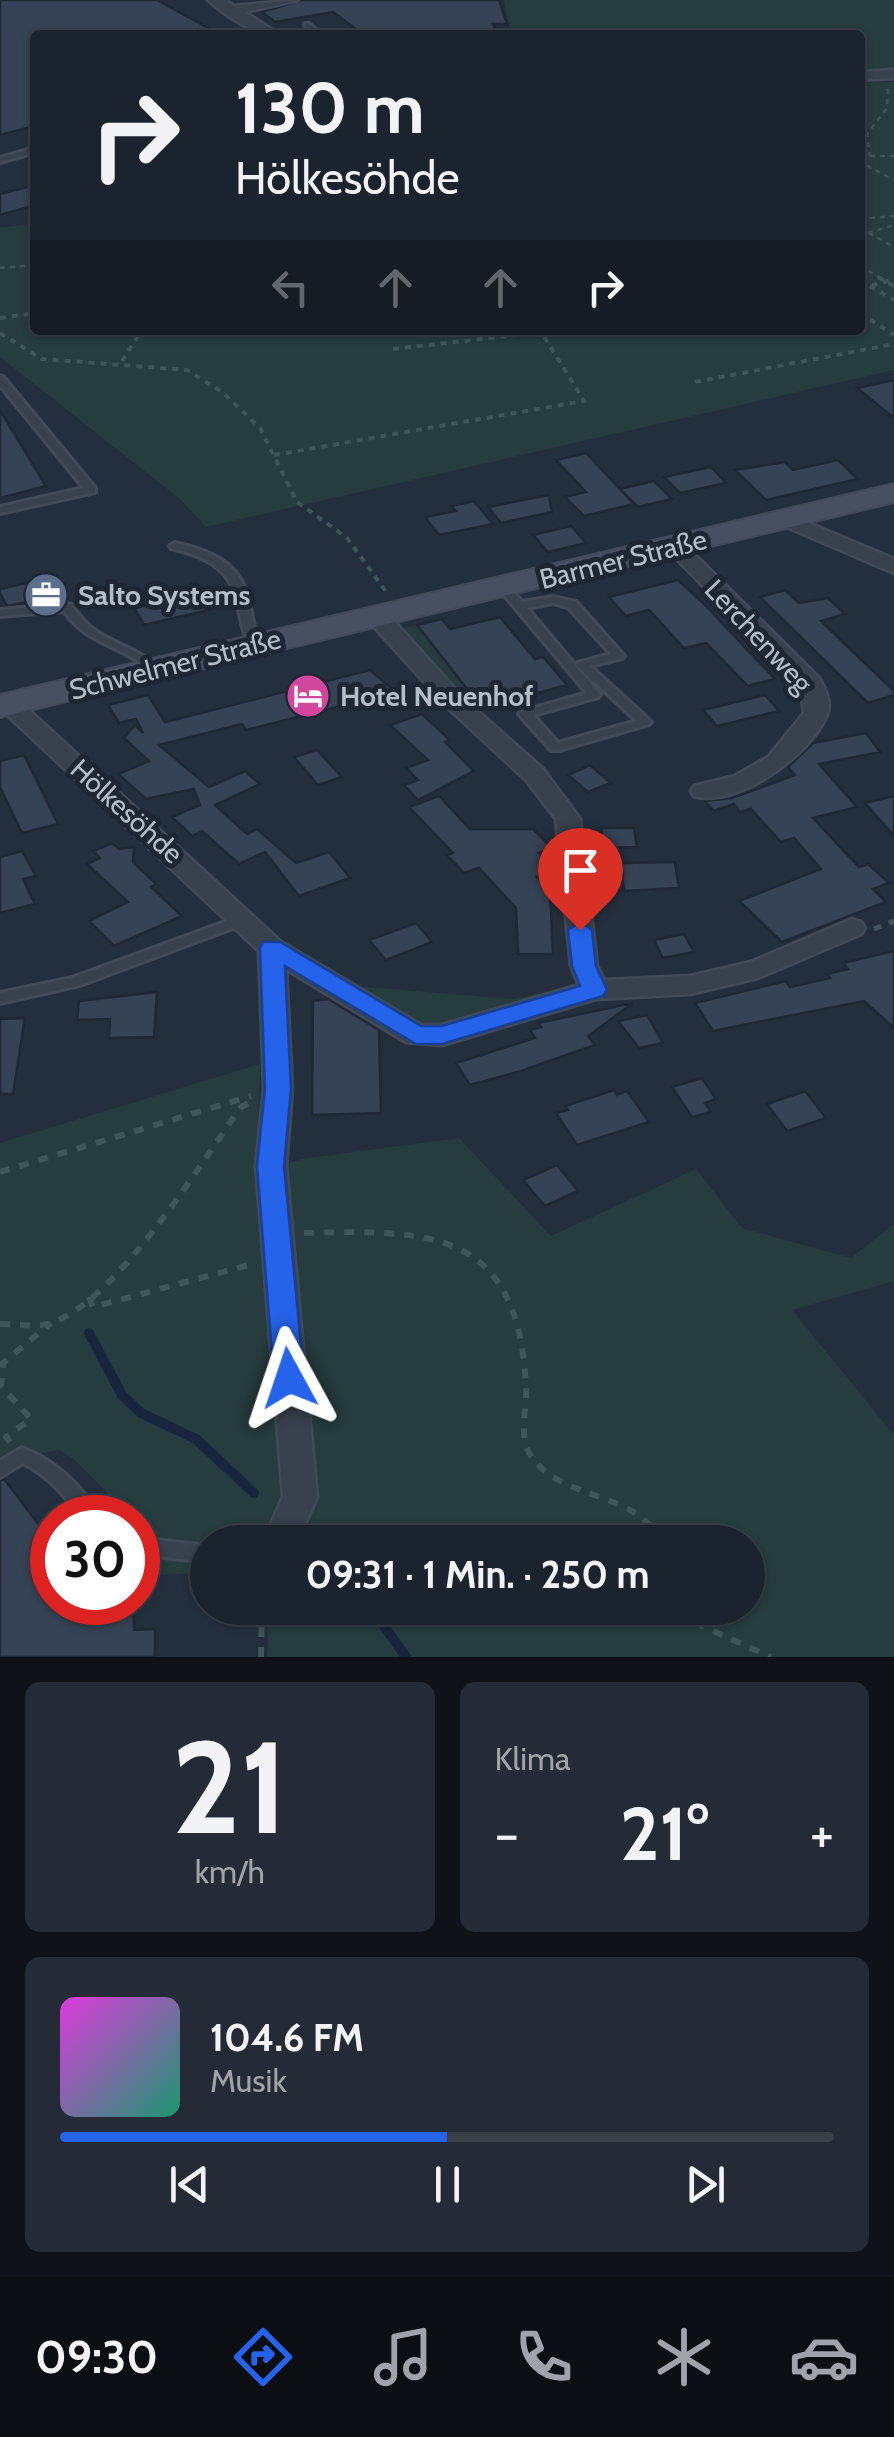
<!DOCTYPE html>
<html lang="de">
<meta charset="utf-8">
<style>
:root{--surface:#1b232e;--page:#242b36;--text:#f1f3f6;--muted:#a0a4aa;--line:#39404a;--accent:#2563eb}
body{margin:0;font-family:Cabin,sans-serif;background:var(--page);color:var(--text);height:100vh;display:flex;flex-direction:column;font-size:38px;white-space:nowrap}
*{box-sizing:border-box;margin:0}
p{font-size:32px;color:var(--muted)}
.icon{flex:none;width:55px;height:55px;fill:none;stroke:currentColor;stroke-width:2;stroke-linecap:round;stroke-linejoin:round}
.map{position:relative;height:1657px;overflow:hidden}
.panel{display:flex;flex-direction:column;gap:25px;padding:25px;background:#0f1319;flex:1}
.panel>*{flex:none}
.guide{position:absolute;left:30px;top:30px;width:835px;height:305px;border-radius:10px;box-shadow:0 2px 8px #0004,0 0 0 2px var(--line);background:#1b232e;color:var(--text);overflow:hidden}
.speed{position:absolute;left:30px;top:1495px;display:flex;gap:20px;font-size:50px;font-weight:700;text-align:center}
.speed>*{display:grid;place-content:center;width:130px;height:130px;border-radius:50%;background:var(--surface);box-shadow:0 2px 8px #0004,0 0 0 2px var(--line);line-height:1}
.speed .limit{border:15px solid #d22;background:#fff;color:#111}
.pin{position:absolute;display:grid;place-items:center;width:85px;height:85px;color:#fff;margin:-102px -42px;border-radius:50% 50% 50% 0;rotate:-45deg;box-shadow:0 0 10px #0007}
.pin .icon{rotate:45deg}
.me{position:absolute;width:110px;margin:-55px;rotate:355deg;stroke-linejoin:round;filter:drop-shadow(0 0 8px #0008)}
.turn{display:flex;align-items:center;gap:35px;height:210px;padding:0 40px;font-size:45px}
.turn .icon{width:130px;height:130px;stroke-width:2.5}
.turn b{display:block;font-size:70px;line-height:85px}
.lanes{display:flex;align-items:center;height:95px;padding:0 40px;background:#0003;justify-content:center;gap:50px;direction:ltr}
.lanes .off{opacity:.35}
.big{font-size:75px;font-weight:700;line-height:1.1}
.panel .widget{flex:1;display:flex;flex-direction:column;justify-content:center;gap:15px;min-width:0;padding:0 35px;border-radius:15px;background:var(--page)}
.panel .dial{align-items:center;gap:0}
.dial b{font-size:130px;line-height:1}
.song{display:flex;align-items:center;gap:30px}
.cover{width:120px;height:120px;border-radius:15px;background:linear-gradient(135deg,hsl(300 70% 55%),hsl(160 70% 35%))}
.played{height:10px;border-radius:5px;background:linear-gradient(90deg,var(--accent) 50%,var(--line) 50%)}
.keys{display:flex;justify-content:space-around;direction:ltr}
.heat{display:flex;justify-content:space-between;align-items:center;font-size:55px;direction:ltr}
.panel .tiles{flex:1;display:grid;gap:25px;grid-template-columns:1fr 1fr}
.widget:last-child{grid-column:span 2}
.trip{position:absolute;left:190px;top:1525px;width:575px;height:100px;border-radius:50px;background:var(--surface);box-shadow:0 2px 8px #0004,0 0 0 2px var(--line);font-weight:700;line-height:100px;text-align:center}
.menu{display:flex;height:160px;justify-content:space-around;align-items:center;background:#0b0e12;color:var(--muted)}
.menu .icon{width:70px;height:70px}
.menu .active{color:var(--accent)}
.menu b{font-size:45px;color:var(--text)}
.map>svg:first-child{display:block}
</style>
<div class="map">
<svg width="894" height="1657" viewBox="0 0 894 1657">
<rect width="100%" height="100%" fill="#242f3e"/>
<g fill="#263c3f">
<polygon points="504,0 894,0 894,69 860,70 860,35 511,35"/>
<polygon points="894,82 894,370 206,527 180,499 0,357 0,228 35,223 35,330 860,330 860,83"/>
<polygon points="417,625 482,708 471,707 400,630"/>
<polygon points="318,968 364,987 514,999 576,985 545,998 432,1026 413,1024"/>
<polygon points="260,1064 257,1173 302,1159 459,1138 551,1236 696,1169 742,1228 851,1258 894,1224 894,1281 792,1310 894,1435 894,1657 267,1657 268,1608 748,1608 748,1542 208,1542 207,1573 148,1575 156,1533 138,1523 138,1518 131,1517 74,1459 59,1450 0,1461 0,1143"/>
</g>
<g fill="none" stroke-linecap="round" stroke-linejoin="round">
<g stroke="#17263c" stroke-width="10">
<polyline points="89,1333 122,1395 141,1413 196,1439 254,1493"/>
<polyline points="371,1608 406,1657"/>
</g>
</g>
<g fill="#364354" stroke="#1f2835" stroke-width="2.5">
<polygon points="0,0 157,0 221,35 35,35 35,126 0,135"/>
<polygon points="302,0 499,0 507,24 493,24 497,35 364,35 333,12 275,22 262,12"/>
<polygon points="35,185 35,205 0,215 0,194"/>
<polygon points="894,380 894,418 857,388"/>
<polygon points="0,410 46,486 0,498"/>
<polygon points="586,453 634,504 584,516 565,497 586,492 556,460"/>
<polygon points="838,460 858,479 766,500 735,470 785,462 793,470"/>
<polygon points="711,467 726,483 680,493 664,477"/>
<polygon points="654,481 672,499 638,507 620,489"/>
<polygon points="549,495 552,512 501,523 488,507"/>
<polygon points="474,501 493,524 439,535 425,517 456,511 451,506"/>
<polygon points="571,526 586,543 548,552 533,535"/>
<polygon points="48,578 58,596 7,606 0,593 0,589"/>
<polygon points="678,580 704,604 775,679 748,686 706,643 684,648 649,610 626,616 609,597"/>
<polygon points="215,590 226,606 144,625 134,608"/>
<polygon points="785,590 799,603 828,598 845,614 821,621 894,691 894,695 868,703 760,597"/>
<polygon points="500,617 535,659 543,657 567,685 482,708 417,625 442,619 450,629"/>
<polygon points="370,670 396,692 246,730 242,724 159,745 209,787 245,771 260,784 215,805 247,834 257,829 296,863 329,852 350,878 299,896 265,852 239,864 202,831 192,836 172,817 200,805 194,789 146,799 118,774 149,761 124,738 135,725 143,733 136,719 119,723 108,705 148,695 165,722"/>
<polygon points="765,695 779,711 717,726 703,710"/>
<polygon points="422,714 450,740 445,742 474,771 418,800 404,785 418,780 406,768 428,760 390,725"/>
<polygon points="866,733 880,752 819,764 857,807 813,818 859,867 868,864 889,883 873,889 886,902 782,942 739,901 821,869 794,838 781,842 751,809 740,812 734,804 713,811 705,801 732,798 795,775 788,767 813,743"/>
<polygon points="317,750 342,777 318,785 294,757"/>
<polygon points="24,755 58,824 22,833 0,787 0,761"/>
<polygon points="590,765 611,783 588,792 568,775"/>
<polygon points="439,796 470,829 533,829 552,848 539,853 556,870 537,877 550,891 553,954 518,954 516,908 479,868 464,873 447,855 453,853 409,807"/>
<polygon points="894,796 894,836 865,803"/>
<polygon points="601,828 634,828 637,847 603,848"/>
<polygon points="112,843 119,849 134,847 133,862 156,884 151,887 182,916 114,946 89,921 128,902 87,864 100,858 93,851"/>
<polygon points="22,851 36,876 23,879 35,904 0,913 0,857"/>
<polygon points="675,862 679,888 624,891 621,863"/>
<polygon points="416,923 432,942 386,960 369,940"/>
<polygon points="684,934 694,952 663,958 654,940"/>
<polygon points="894,951 894,1028 864,1001 713,1031 695,1003 786,981 790,987 830,978 827,974 848,969 843,963"/>
<polygon points="157,992 154,1037 109,1038 110,1019 77,1020 79,1001"/>
<polygon points="328,999 379,1030 381,1113 312,1115 313,1001"/>
<polygon points="633,1003 588,1036 595,1045 521,1071 470,1085 456,1063 535,1038 530,1030 541,1027 538,1023"/>
<polygon points="647,1015 663,1043 639,1048 618,1021"/>
<polygon points="25,1018 13,1094 0,1094 0,1019"/>
<polygon points="702,1078 716,1099 705,1103 711,1112 692,1117 672,1087"/>
<polygon points="614,1090 617,1095 627,1091 649,1122 577,1145 556,1113 568,1110 565,1106"/>
<polygon points="805,1091 826,1118 787,1131 767,1104"/>
<polygon points="557,1165 578,1191 545,1206 523,1180"/>
<polygon points="4,1479 52,1542 52,1602 133,1602 134,1630 155,1629 155,1657 0,1657 0,1481"/>
</g>
<g fill="none" stroke-linecap="round" stroke-linejoin="round">
<defs>
<g id="lane">
<polygon points="305,24 309,24 322,35 314,35 305,26"/>
<polygon points="35,148 35,152 0,162 0,158"/>
<polygon points="0,376 3,377 95,488 95,492 0,513 0,507 84,488 0,385"/>
<path d="M175,543c33,7 64,19 73,55 4,16 5,32 12,47l-2,2h-8c-8,-15 -9,-30 -13,-47 -7,-33 -35,-45 -66,-52l-1,-2z"/>
<path d="M505,586l4,1 13,15 31,-5 23,5 48,54 -2,2 -32,8 59,54 2,2 -2,2 -90,26h-8l-32,-36 2,-2 66,-19 -86,-102 -1,-2zM553,603l15,4 43,47 -33,9 -2,2 61,56 -79,22 -25,-28 65,-18 2,-2 -73,-87z"/>
<path d="M67,604l4,1c7,9 13,18 23,25 21,15 46,19 65,39l-2,2c-13,0 -16,-9 -27,-15 -28,-15 -46,-18 -66,-45l-64,5v-6z"/>
<polygon points="244,915 249,916 251,919 249,922 80,985 0,1003 0,993 72,978"/>
<path d="M22,1448c34,13 60,38 78,70h-18c-17,-23 -33,-42 -59,-55l-23,14v-16z"/>
<polygon points="138,1538 208,1546 208,1562 138,1554"/>
</g>
<g id="street">
<path d="M208,0h17l9,6 64,-6 -53,12 35,23c-27,0 -54,-19 -72,-35z"/>
<polygon points="894,70 894,78 860,80 860,72"/>
<polygon points="787,514 894,559 894,573 780,524 777,520"/>
<path d="M674,539l7,2 138,137c6,10 13,25 8,37 -17,40 -89,93 -133,81l-3,-5 3,-5 41,-10 33,-19 36,-44 -4,-28 -133,-136 -4,-4z"/>
<polygon points="377,609 385,611 463,698 543,769 580,819 597,966 604,980 690,976 751,962 852,919 861,922 865,928 861,934 758,978 690,994 596,999 442,1045 406,1042 286,969 292,1089 286,1166 317,1497 297,1542 254,1542 259,1531 270,1526 283,1497 256,1166 264,1089 259,951 1,709 0,700 17,699 281,942 421,1025 442,1025 579,985 571,966 556,819 526,780 447,707 369,621 366,616"/>
</g>
<polygon id="secondary" points="894,484 894,502 0,717 0,695"/>
</defs>
<use href="#lane" stroke="#414a57" stroke-width="6"/>
<use href="#street" stroke="#414a57" stroke-width="5"/>
<use href="#secondary" stroke="#414a57" stroke-width="4"/>
<g stroke="#3f5557" stroke-width="2.5" stroke-dasharray="5 5" stroke-linecap="butt">
<polyline points="888,89 887,108 867,134 870,156 862,163 894,180"/>
<polyline points="870,156 894,156"/>
<polyline points="860,219 894,216"/>
<polyline points="860,228 894,247"/>
<polyline points="868,233 894,225"/>
<polyline points="860,266 883,279"/>
<polyline points="0,268 35,265"/>
</g>
<g stroke="#3f5557" stroke-width="4" stroke-dasharray="6 6" stroke-linecap="butt">
<polyline points="878,277 894,286"/>
<polyline points="870,286 894,300"/>
<polyline points="860,289 894,279"/>
<polyline points="860,313 894,335"/>
<polyline points="0,318 35,313"/>
<polyline points="0,333 42,359 187,370 222,392 260,428 297,502 347,538 387,593"/>
<polyline points="393,349 561,330"/>
<polyline points="122,361 142,330"/>
<polyline points="695,382 894,344"/>
<polyline points="274,455 584,401 540,330"/>
</g>
<polyline stroke="#3f5557" stroke-width="5" stroke-dasharray="8 8" stroke-linecap="butt" points="874,929 894,921"/>
<g stroke="#3f5557" stroke-width="6" stroke-dasharray="10 10" stroke-linecap="butt">
<polyline points="0,1172 251,1096"/>
<path d="M304,1233c132,-4 215,-1 222,155 1,21 -8,49 5,68 31,46 105,33 130,86"/>
<polyline points="89,1297 93,1307 256,1263"/>
<path d="M0,1324c17,0 38,4 54,-2 65,-25 146,-158 187,-215l12,-6"/>
<polyline points="10,1442 6,1437 31,1419 1,1386 3,1363 51,1323"/>
<polyline points="681,1608 702,1626 771,1657"/>
<polyline points="261,1657 262,1608"/>
</g>
<use href="#lane" fill="#38414e" fill-rule="evenodd"/>
<use href="#street" fill="#38414e" fill-rule="evenodd"/>
<use href="#secondary" fill="#465061" fill-rule="evenodd"/>
</g>
<polygon fill="#2563eb" stroke="#184099" stroke-width="2.5" points="580,922 592,930 596,966 607,990 603,996 442,1044 416,1044 285,966 291,1089 284,1166 304,1378 299,1386 289,1390 279,1386 274,1378 257,1166 265,1089 260,948 263,942 280,942 421,1026 442,1026 580,986 572,966 568,930"/>
<defs>
<symbol id="office-disc" viewBox="-11 -11 22 22"><circle r="9.5" fill="#5c6f8a" stroke="#1d2633"/><path d="M-6-3h4V-5.5h4V-3h4V5H-6ZM-1-4.5V-3h2v-1.5ZM-6 0V1H6V0Z" fill="#fff"/></symbol>
<symbol id="hotel-disc" viewBox="-11 -11 22 22"><circle r="9.5" fill="#d1479c" stroke="#1d2633"/><path d="M-6-4.5h1.5V1H6V5H4.5V3h-9V5H-6ZM-4 0a1.8 1.8 0 1 1 3.6 0ZM.5 0V-2.5h3Q6-2.5 6 0Z" fill="#fff"/></symbol>
</defs>
<g fill-rule="evenodd">
<use href="#office-disc" x="21" y="570" width="50" height="50"/>
<use href="#hotel-disc" x="283" y="671" width="50" height="50"/>
</g>
<g text-anchor="middle" stroke-width="10" stroke-linejoin="round" paint-order="stroke">
<g font-size="28" fill="#b4bcc9" stroke="#1d2633">
<text transform="translate(623 559) rotate(-14)" y="10">Barmer Straße</text>
<text transform="translate(759 636) rotate(47)" y="10">Lerchenweg</text>
<text transform="translate(175 664) rotate(-14)" y="10">Schwelmer Straße</text>
<text transform="translate(127 811) rotate(42)" y="10">Hölkesöhde</text>
</g>
<g font-size="28" font-weight="bold" fill="#b4bcc9" stroke="#1d2633" text-anchor="start">
<text x="78" y="605">Salto Systems</text>
<text x="340" y="706">Hotel Neuenhof</text>
</g>
</g>
</svg>
<div class="speed"><div class="limit">30</div></div>
<div class="pin" style="left:580px;top:930px;background:#d93025"><svg class="icon" aria-label="arrive" viewBox="0 0 24 24"><path d="M6 21V4h12l-3 4 3 4H6"/></svg></div>
<svg class="me" style="left:289px;top:1378px" viewBox="-20 -20 40 40"><path d="M0-17L14 15 0 8-14 15z" fill="#2563eb" stroke="#fff" stroke-width="4"/></svg>
<div class="trip">09:31 · 1 Min. · 250 m</div>
<div class="guide">
<div class="turn"><svg class="icon" aria-label="right" viewBox="0 0 24 24"><path d="M7 20v-9h11M14 6l5 5-5 5"/></svg><div><b>130 m</b>Hölkesöhde</div></div>
<div class="lanes"><svg class="icon off" aria-label="left" viewBox="0 0 24 24"><path d="M17 20v-9H6M10 6l-5 5 5 5"/></svg><svg class="icon off" aria-label="ahead" viewBox="0 0 24 24"><path d="M12 20V5M6 11l6-6 6 6"/></svg><svg class="icon off" aria-label="ahead" viewBox="0 0 24 24"><path d="M12 20V5M6 11l6-6 6 6"/></svg><svg class="icon" aria-label="right" viewBox="0 0 24 24"><path d="M7 20v-9h11M14 6l5 5-5 5"/></svg></div>
</div>
</div>
<section class="panel">
<div class="tiles">
<div class="widget dial"><b>21</b><p>km/h</p></div>
<div class="widget"><p>Klima</p>
<div class="heat"><a>−</a><b class="big">21°</b><a>+</a></div>
</div>
<div class="widget">
<div class="song"><i class="cover"></i><div><b>104.6 FM</b><p>Musik</p></div></div>
<div class="played"></div>
<div class="keys"><svg class="icon" aria-label="previous" viewBox="0 0 24 24"><path d="M18 5L8 12l10 7zM5 5v14"/></svg><svg class="icon" aria-label="pause" viewBox="0 0 24 24"><path d="M8 5v14M16 5v14"/></svg><svg class="icon" aria-label="next" viewBox="0 0 24 24"><path d="M6 5l10 7-10 7zM19 5v14"/></svg></div>
</div>
</div>
</section>
<nav class="menu">
<b>09:30</b>
<svg class="icon active" aria-label="directions" viewBox="0 0 24 24"><path d="M12 3l9 9-9 9-9-9zM9 14v-3h6M13 9l2 2-2 2"/></svg>
<svg class="icon" aria-label="music" viewBox="0 0 24 24"><path d="M9 18V5l10-2v13"/><circle cx="6" cy="18" r="3"/><circle cx="16" cy="16" r="3"/></svg>
<svg class="icon" aria-label="phone" viewBox="0 0 24 24"><path d="M5 4h4l2 5-3 2q2 4 5 5l2-3 5 2v4C11 20 4 13 5 4z"/></svg>
<svg class="icon" aria-label="climate" viewBox="0 0 24 24"><path d="M12 3v18M4 7l16 10M4 17L20 7"/></svg>
<svg class="icon" aria-label="car" viewBox="0 0 24 24"><path d="M5 17H2v-5l4-1 3-4h7l3 4 3 1v5h-3M9 17h6M6 11h13"/><circle cx="7" cy="17" r="2"/><circle cx="17" cy="17" r="2"/></svg>
</nav>
